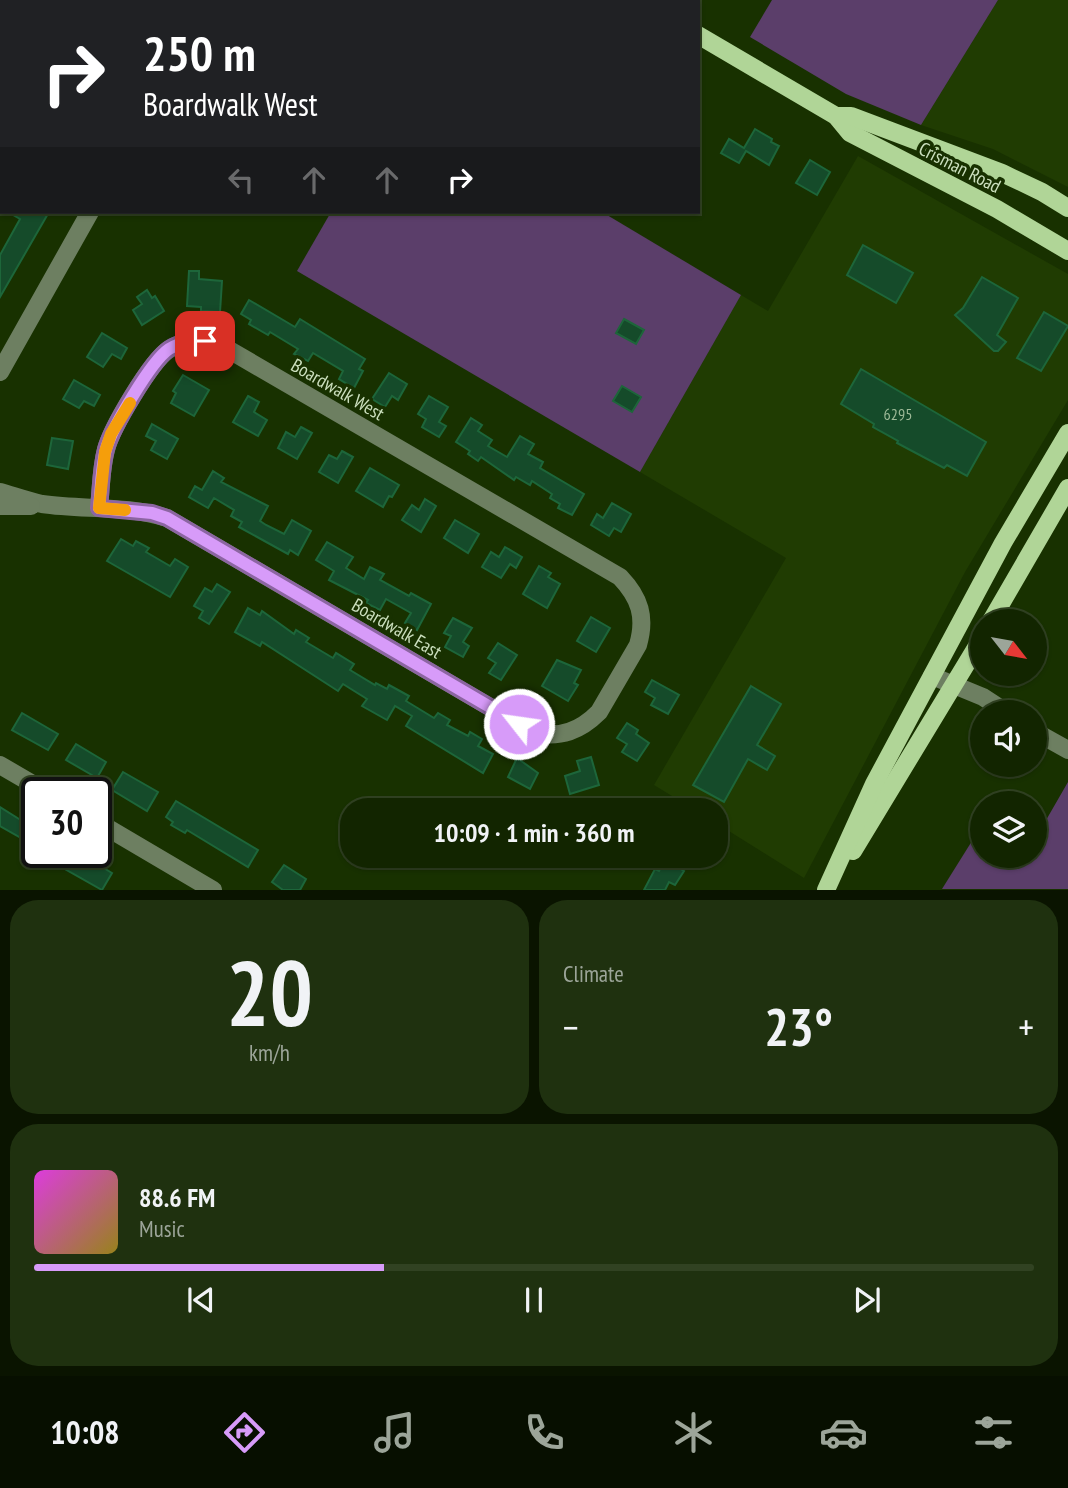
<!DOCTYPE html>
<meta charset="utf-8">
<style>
:root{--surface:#122500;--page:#1f310f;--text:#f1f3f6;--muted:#9ca599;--line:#314222;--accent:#d79bf9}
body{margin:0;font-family:"PT Sans Narrow",sans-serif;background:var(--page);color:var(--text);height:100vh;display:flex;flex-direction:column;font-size:26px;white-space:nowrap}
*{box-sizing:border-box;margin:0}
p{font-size:23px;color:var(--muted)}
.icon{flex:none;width:38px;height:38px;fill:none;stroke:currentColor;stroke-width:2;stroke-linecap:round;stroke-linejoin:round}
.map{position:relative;height:890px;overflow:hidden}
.sheet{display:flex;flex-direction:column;gap:10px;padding:10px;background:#0a1400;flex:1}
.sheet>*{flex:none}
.hud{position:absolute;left:0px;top:0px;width:700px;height:214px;box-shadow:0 2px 5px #0004,0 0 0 2px var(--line);background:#202124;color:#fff;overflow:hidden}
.needle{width:46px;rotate:121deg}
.controls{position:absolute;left:970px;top:609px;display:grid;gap:14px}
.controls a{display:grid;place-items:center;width:77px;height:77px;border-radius:50%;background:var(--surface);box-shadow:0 2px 5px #0004,0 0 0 2px var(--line);font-size:35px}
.speed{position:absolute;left:21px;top:777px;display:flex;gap:14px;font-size:35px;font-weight:700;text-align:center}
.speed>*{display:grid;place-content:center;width:91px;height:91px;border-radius:50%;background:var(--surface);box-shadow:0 2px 5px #0004,0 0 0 2px var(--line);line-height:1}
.speed .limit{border:4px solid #111;border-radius:10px;background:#fff;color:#111}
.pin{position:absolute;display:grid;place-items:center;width:60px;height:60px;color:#fff;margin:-30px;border-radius:14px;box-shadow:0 4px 10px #0006}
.me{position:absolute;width:77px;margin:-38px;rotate:300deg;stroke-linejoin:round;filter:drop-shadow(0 0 5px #0008)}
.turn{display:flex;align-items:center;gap:24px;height:147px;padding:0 28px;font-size:32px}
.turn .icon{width:91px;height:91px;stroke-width:2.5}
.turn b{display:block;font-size:49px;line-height:60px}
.lanes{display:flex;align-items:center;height:66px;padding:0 28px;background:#0003;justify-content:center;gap:35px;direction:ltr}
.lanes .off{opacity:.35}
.big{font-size:52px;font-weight:800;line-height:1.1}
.sheet .widget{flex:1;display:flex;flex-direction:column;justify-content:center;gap:10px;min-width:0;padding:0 24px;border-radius:28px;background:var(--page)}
.sheet .dial{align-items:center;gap:0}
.dial b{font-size:91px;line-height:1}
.song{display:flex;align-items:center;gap:21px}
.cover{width:84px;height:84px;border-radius:10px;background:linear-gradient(135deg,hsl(300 70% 55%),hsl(50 70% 35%))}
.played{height:7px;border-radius:4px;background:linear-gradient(90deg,var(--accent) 35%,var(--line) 35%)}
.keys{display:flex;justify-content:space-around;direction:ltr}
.heat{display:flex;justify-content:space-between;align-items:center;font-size:38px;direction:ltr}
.sheet .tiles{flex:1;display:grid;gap:10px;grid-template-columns:1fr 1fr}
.widget:last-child{grid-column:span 2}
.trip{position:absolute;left:340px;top:798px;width:388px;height:70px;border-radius:28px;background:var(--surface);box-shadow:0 2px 5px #0004,0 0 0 2px var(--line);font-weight:800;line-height:70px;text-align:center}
.menu{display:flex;height:112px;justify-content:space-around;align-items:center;background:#070f00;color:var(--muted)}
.menu .icon{width:49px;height:49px}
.menu .selected{color:var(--accent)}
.menu b{font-size:32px;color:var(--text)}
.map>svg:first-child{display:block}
</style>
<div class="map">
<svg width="1068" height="890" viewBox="0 0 1068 890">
<rect width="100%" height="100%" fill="#183100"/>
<g fill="#203c02">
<polygon points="998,0 1068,0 1068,187 993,149 921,125"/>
<polygon points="858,156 1068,274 1068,400 965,572 804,878 716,823 716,810 695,810 654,785 786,558 640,472 741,295 768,311"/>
</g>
<g fill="#5b3e6a">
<polygon points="772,0 998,0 921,125 846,94 750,37"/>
<polygon points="331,212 602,212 741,295 640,472 297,271"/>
<polygon points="1068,782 1068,889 942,889 982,825 982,856 1034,856 1034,841"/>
</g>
<g fill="#154b2a" stroke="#1d663a" stroke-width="2">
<polygon points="755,129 772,139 771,142 779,146 769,165 746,151 739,163 721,153 729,139 744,148"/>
<polygon points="810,160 830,172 817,195 796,183"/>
<polygon points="8,212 49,212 0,297 0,255 20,219"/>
<polygon points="863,245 913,273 896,303 847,275"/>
<polygon points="189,271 199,271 199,279 222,281 220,312 201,311 201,307 187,306"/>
<polygon points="982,277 1018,298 997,335 1006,342 998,351 994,351 955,315 963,308"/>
<polygon points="147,290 152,298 155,296 164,311 142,325 133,310 142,304 137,297"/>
<polygon points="249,300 295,327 300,319 365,359 359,369 363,371 354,388 339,379 343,371 313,353 308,361 294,354 298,349 270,332 268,335 249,324 251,320 241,314"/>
<polygon points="1044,312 1068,326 1041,371 1017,358"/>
<polygon points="624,319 644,330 636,344 616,333"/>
<polygon points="102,333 127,348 121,359 112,354 103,367 87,357"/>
<polygon points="861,369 986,442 967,476 947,465 944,468 897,443 898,441 873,427 874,424 841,404"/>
<polygon points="389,373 407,384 398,400 392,396 385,407 372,399"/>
<polygon points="183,375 209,390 194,416 171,403 176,393 173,391"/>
<polygon points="74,380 100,395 94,406 84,401 79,408 63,399"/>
<polygon points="622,386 641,397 632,412 613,401"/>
<polygon points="248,396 259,402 254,412 267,420 258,436 233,422"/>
<polygon points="429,396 448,407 439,422 446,426 439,437 422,427 426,419 418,414"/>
<polygon points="471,418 482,425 478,431 492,440 488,446 507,457 520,436 534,444 528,454 543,462 540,468 584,494 572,515 558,508 560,504 550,498 552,494 532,481 530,485 516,477 514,480 481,457 478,461 468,454 470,451 456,442"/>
<polygon points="152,424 178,439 167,459 151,450 156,441 146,436"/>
<polygon points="301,427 312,433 297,459 278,448 286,432 295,437"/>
<polygon points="52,438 73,441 68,469 47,465"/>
<polygon points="342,451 353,457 338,483 319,472 329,455 337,459"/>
<polygon points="370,468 399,485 392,497 389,496 383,507 356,491"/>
<polygon points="213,471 224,478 221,482 268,506 260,521 266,525 284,534 292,520 311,531 298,555 290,550 288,554 239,527 242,522 231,516 234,510 214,498 208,508 189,497 195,486 202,490"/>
<polygon points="425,499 436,506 421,532 402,520 412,505 419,510"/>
<polygon points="612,503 631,514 621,532 614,528 609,536 591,525 597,514 603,518"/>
<polygon points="455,520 479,534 468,553 444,538"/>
<polygon points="121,539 133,546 136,541 149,548 146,552 170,566 175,559 188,567 170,597 107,561"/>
<polygon points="327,542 353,557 346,568 364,579 370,567 384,574 380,580 409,596 411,593 431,604 417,630 405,623 411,613 386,599 380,610 366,603 368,600 329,580 334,571 316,560"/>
<polygon points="505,547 522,557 516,568 510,564 501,578 482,567 491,552 499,557"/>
<polygon points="539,566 551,573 548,577 560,584 547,608 523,594"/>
<polygon points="217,584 230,592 209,624 199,618 203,611 194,606 205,588 212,592"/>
<polygon points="248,608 260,615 262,611 294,634 296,630 309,638 306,642 333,658 336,653 354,664 350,670 375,685 376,683 387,689 389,685 409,696 406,701 434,718 438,713 450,720 447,725 468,736 470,732 482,739 478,746 493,754 483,773 406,726 412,716 395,706 387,720 362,706 367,699 343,684 338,691 262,642 260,646 235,632"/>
<polygon points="591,617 610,628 596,652 577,641"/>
<polygon points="453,618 472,628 463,642 469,646 463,657 445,647 451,636 444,633"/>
<polygon points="498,643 517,655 501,680 489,673 496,663 488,658"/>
<polygon points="557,660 581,670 574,683 578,685 568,701 542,686"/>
<polygon points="652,680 679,695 668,714 651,705 655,698 645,692"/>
<polygon points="751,686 781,704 757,745 775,756 767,770 748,759 724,802 693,785"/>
<polygon points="22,713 58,734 48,750 12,730"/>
<polygon points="627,723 638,730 636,734 649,743 637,761 622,752 627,744 617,738"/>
<polygon points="76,744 106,762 97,778 66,760"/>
<polygon points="591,757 599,785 570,794 565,776 580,771 577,761"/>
<polygon points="517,758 538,773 530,789 508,777"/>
<polygon points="123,772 158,792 147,811 112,790"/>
<polygon points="176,801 258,850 248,867 187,830 185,833 171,825 173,822 166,817"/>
<polygon points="0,807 27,824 30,820 37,823 37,847 0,826"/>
<polygon points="45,852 77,852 112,873 102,890 65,869 67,865"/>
<polygon points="665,860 684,871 675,885 669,882 665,890 644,890 655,869 659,871"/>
<polygon points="284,865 306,879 300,890 283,890 272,882"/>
</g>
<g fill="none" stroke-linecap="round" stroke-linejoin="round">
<g stroke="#6d7f61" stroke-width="18">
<polyline points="208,2 209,0"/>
<polyline points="0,372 90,212"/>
<path d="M0,492c14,4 28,9 42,12 41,6 86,1 125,14l367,215c27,5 46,-2 65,-21l39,-67c8,-28 2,-47 -18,-68l-401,-233c-17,-4 -35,-5 -51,6 -18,13 -57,78 -62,100 -5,18 -5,39 -7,58"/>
<polyline points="0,506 31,506"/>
<polyline points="932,676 983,697 1006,712"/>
<polyline points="1034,731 1068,750"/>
<polyline points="0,765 48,793"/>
<polyline points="96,821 213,890"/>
</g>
<g stroke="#b0d597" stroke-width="18">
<polyline points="638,0 641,2"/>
<polyline points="698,35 836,116 850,133 997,209 1068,251"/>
<polyline points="836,116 851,116 1002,173 1042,192 1068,208"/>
<polyline points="991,621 1068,488"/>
<polyline points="853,851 982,638"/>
<polyline points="826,890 874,784 1003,543 1068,433"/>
</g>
</g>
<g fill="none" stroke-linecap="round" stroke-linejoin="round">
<defs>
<path id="route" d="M205,341c-13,0 -25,1 -36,8 -18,12 -57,79 -63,100 -5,19 -5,40 -7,59l53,5 15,5 352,206"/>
</defs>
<use href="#route" stroke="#8c65a2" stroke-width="18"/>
<use href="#route" stroke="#d79bf9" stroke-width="12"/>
<polyline stroke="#f59e0b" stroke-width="12" points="125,510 99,508 105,452 111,434 130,403"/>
</g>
<g text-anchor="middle" stroke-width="7" stroke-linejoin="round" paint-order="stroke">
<g font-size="16" fill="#9eba98">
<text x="898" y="420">6295</text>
</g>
<g font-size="19" fill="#cbdfbd" stroke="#183100">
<text transform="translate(960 167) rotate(27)" y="7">Crisman Road</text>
<text transform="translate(338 389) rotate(30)" y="7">Boardwalk West</text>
<text transform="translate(397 628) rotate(30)" y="7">Boardwalk East</text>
</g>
</g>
</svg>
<div class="controls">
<a><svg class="needle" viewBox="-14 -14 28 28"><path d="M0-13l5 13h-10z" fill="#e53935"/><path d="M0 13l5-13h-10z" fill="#9ca599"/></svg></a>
<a><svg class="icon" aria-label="sound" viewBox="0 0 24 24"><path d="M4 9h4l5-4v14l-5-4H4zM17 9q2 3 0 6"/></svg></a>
<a><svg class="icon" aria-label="layers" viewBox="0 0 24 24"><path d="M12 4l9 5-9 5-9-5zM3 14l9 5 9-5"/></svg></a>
</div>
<div class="speed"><div class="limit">30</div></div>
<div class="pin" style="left:205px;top:341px;background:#d93025"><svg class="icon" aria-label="arrive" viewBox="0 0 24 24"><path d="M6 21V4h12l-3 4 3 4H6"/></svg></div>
<svg class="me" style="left:519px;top:724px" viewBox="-20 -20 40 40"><circle r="17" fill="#d79bf9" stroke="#fff" stroke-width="3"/><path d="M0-11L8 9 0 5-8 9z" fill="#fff"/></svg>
<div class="trip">10:09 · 1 min · 360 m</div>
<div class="hud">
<div class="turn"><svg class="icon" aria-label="right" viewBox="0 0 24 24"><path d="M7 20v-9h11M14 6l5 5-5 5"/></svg><div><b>250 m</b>Boardwalk West</div></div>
<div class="lanes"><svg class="icon off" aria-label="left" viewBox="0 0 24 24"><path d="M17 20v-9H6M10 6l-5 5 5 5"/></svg><svg class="icon off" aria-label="ahead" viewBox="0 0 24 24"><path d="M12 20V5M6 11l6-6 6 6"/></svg><svg class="icon off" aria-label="ahead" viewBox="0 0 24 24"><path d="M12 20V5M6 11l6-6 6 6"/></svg><svg class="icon" aria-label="right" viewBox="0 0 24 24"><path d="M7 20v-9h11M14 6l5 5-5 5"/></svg></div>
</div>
</div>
<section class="sheet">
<div class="tiles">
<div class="widget dial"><b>20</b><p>km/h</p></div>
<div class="widget"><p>Climate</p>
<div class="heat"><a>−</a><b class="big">23°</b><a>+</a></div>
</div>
<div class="widget">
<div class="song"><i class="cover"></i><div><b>88.6 FM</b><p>Music</p></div></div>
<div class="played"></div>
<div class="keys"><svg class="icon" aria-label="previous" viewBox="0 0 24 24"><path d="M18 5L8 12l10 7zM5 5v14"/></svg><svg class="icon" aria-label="pause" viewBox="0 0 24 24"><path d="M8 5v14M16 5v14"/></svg><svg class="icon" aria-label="next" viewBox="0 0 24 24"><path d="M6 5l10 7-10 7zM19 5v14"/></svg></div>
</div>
</div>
</section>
<nav class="menu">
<b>10:08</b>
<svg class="icon selected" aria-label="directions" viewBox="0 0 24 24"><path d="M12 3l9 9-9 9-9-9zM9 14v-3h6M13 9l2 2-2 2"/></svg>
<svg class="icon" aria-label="music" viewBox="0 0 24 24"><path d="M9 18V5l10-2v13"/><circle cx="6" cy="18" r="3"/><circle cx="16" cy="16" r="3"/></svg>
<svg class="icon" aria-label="phone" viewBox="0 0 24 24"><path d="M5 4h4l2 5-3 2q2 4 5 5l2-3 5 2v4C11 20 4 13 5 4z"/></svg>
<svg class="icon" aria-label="climate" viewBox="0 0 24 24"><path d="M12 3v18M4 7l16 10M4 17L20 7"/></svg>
<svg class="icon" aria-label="car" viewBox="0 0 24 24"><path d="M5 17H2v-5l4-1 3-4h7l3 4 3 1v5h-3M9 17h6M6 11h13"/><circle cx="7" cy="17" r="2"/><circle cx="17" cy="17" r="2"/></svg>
<svg class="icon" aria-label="filters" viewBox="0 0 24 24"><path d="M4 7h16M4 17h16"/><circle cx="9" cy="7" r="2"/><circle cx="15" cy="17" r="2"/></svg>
</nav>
